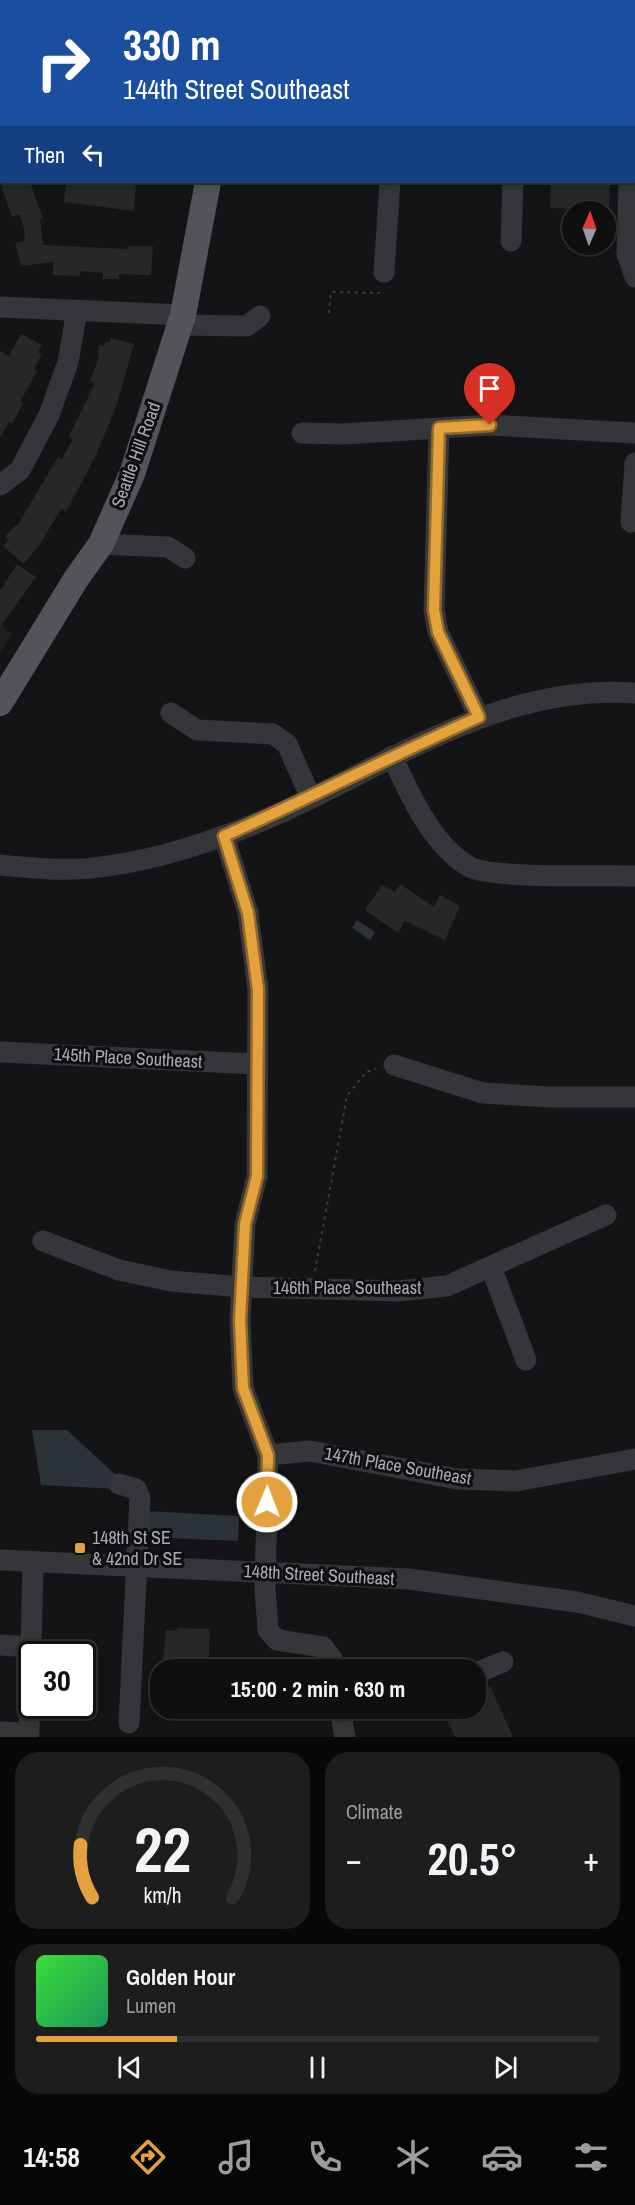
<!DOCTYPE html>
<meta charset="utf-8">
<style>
:root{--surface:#0f0f10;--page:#1d1d1e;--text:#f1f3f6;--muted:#9b9c9f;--line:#2f2f30;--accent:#e4a23e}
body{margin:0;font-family:"Archivo Narrow",sans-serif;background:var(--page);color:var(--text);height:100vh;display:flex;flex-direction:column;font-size:22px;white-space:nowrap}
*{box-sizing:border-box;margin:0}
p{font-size:20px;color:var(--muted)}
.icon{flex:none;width:33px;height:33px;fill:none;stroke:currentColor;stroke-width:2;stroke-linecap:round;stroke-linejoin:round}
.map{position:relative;height:1737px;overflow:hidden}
.drawer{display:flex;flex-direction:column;gap:15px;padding:15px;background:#080809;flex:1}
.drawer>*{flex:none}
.top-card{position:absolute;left:0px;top:0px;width:636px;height:183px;box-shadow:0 3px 9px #0003,0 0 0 2px var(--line);background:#1a4fa0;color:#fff;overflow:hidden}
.needle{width:39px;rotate:2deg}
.buttons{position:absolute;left:562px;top:201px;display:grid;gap:12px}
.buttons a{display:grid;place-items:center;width:54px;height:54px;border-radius:50%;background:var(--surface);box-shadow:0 3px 9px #0003,0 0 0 2px var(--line);font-size:30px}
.speed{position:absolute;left:18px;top:1641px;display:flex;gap:12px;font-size:30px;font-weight:700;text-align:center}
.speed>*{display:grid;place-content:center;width:78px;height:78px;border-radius:50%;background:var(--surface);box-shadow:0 3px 9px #0003,0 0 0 2px var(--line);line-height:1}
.speed .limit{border:3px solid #111;border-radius:9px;background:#fff;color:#111}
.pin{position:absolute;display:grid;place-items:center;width:51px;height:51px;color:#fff;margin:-62px -26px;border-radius:50% 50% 50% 0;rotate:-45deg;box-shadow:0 0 6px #0007}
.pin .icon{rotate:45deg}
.me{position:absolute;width:66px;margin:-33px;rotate:1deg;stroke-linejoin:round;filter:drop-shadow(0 0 4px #0008)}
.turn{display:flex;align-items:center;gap:21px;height:126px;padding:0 24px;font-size:27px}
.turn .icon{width:78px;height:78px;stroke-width:2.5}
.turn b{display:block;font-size:42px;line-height:51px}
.then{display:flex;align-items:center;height:57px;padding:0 24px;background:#0003;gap:12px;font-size:22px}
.big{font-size:45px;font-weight:700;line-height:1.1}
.drawer .tile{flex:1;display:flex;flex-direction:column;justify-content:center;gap:9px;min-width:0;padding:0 21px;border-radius:24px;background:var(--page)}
.drawer .dial{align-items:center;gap:0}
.dial svg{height:156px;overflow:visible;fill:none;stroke:var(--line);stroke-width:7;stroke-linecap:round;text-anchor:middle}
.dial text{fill:var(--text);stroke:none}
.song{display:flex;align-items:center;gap:18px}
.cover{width:72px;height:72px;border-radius:9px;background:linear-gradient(135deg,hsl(120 70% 55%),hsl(150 70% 35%))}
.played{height:6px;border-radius:3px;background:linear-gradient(90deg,var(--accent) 25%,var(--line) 25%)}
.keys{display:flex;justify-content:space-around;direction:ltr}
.heat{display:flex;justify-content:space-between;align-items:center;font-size:33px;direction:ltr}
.drawer .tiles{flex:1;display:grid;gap:15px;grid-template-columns:1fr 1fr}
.tile:last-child{grid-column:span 2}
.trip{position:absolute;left:150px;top:1659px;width:336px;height:60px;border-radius:24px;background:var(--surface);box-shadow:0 3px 9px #0003,0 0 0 2px var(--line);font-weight:700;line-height:60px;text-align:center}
.menu{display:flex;height:96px;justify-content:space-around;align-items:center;background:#060606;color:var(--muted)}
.menu .icon{width:42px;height:42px}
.menu .selected{color:var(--accent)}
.menu b{font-size:27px;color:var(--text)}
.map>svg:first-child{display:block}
</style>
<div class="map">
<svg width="635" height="1737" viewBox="0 0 635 1737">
<rect width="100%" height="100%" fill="#141416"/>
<polygon fill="#1b201b" points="0,624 12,634 0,653"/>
<g fill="#2b3338">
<polygon points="357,920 375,932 370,940 352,928"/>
<polygon points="32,1430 67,1430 119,1478 117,1489 41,1485"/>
<polygon points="146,1511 239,1516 238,1541 145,1537"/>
</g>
<g fill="#27272a">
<polygon points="0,182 30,182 43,218 40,220 43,245 127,249 128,246 153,246 151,275 119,274 119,279 103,279 103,273 80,271 80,276 53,275 53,262 21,266 15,243 25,241 24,228 19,214 12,217"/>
<polygon points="66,182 136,182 134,211 64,202"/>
<polygon points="551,182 610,182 609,210 550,208"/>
<polygon points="21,334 42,345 38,352 42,354 34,369 37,371 20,402 23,403 12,424 9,422 0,438 0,351 9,356"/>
<polygon points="111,338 134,344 116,407 95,457 66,512 61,509 40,544 24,564 3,546 9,540 5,537 15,525 17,526 58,457 62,459 73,439 69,436 95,383 90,381 98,360 99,345 104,346 105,342 110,343"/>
<polygon points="17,564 36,577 0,627 0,591"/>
<polygon points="400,884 434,907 440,895 460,906 445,940 405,921 398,933 365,910 382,885 395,892"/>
<polygon points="177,1628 210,1629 208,1670 162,1670 166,1630 177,1631"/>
<polygon points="490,1686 513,1737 455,1737 441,1708 476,1708 476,1693"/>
</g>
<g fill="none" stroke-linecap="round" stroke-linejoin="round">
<g stroke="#3b3d41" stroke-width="2" stroke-dasharray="3 4.5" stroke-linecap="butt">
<polyline points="329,313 331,292 379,293 380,288"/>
<polyline points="315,1271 347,1096 366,1072 376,1069"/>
</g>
<g stroke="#35363a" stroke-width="21">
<polyline points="155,2 155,0"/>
<polyline points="0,44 2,44"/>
<polyline points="634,54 635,43"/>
<polyline points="634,143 635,143"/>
<polyline points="629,182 627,253 635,277"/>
<polyline points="511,241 513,182"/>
<polyline points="384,272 390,182"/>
<polyline points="0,307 183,315"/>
<polyline points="180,325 247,326 260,316"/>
<polyline points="439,428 434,610 438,632 479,717"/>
<polyline points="302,433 343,434 490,425 635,433"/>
<polyline points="0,485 20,470 49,415 68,362 77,310"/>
<polyline points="631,522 635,463"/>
<polyline points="101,544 168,547 185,558"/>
<polyline points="171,713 197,730 273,734 287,744 311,798"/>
<path d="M392,756c17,37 40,90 78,111 23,12 133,8 165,9"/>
<polyline points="224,836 248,913 258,990 257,1176 245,1224 240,1320 243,1388 268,1455 265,1589 268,1630 277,1640 323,1647 332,1659 333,1670"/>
<path d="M0,865c32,3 68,7 100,2 41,-5 85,-17 123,-31 138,-48 258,-154 412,-143"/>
<polyline points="0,1052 256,1064"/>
<polyline points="394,1065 483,1093 549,1097 635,1097"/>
<polyline points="43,1241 119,1270 171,1281 242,1287 398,1291 447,1286 606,1215"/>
<polyline points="491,1267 526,1360"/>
<polyline points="268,1455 310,1451 457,1479 516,1481 635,1459"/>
<polyline points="119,1484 136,1489 140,1498 129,1723"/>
<polyline points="0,1560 409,1579 577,1602 635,1616"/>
<polyline points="0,1645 31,1647"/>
<polyline points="476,1673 503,1662"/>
<polyline points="340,1708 345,1737"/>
<polyline points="341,1712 359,1708"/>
<polyline points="0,1732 29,1733 33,1562"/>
</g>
<g stroke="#525459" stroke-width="26">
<polyline points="236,2 237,0"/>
<polyline points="0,703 76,579 101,544 132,474 183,315 208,182"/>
</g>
</g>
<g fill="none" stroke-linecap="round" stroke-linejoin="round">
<defs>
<path id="route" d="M267,1502l1,-47 -25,-67 -3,-68 5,-96 12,-48 1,-186 -10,-77 -24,-77c86,-38 169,-81 255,-119l-41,-85 -4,-22 5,-182 51,-3"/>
</defs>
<use href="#route" stroke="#946928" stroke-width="15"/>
<use href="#route" stroke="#e4a23e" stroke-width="10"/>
</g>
<rect fill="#e4a23e" stroke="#0f0f11" stroke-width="2" x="74" y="1542" width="12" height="12" rx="3"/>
<g text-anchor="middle" stroke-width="6" stroke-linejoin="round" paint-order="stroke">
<g font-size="18" fill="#a7acb5" stroke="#0f0f11">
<text transform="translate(136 455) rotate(-70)" y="6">Seattle Hill Road</text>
<text transform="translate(128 1058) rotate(3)" y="6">145th Place Southeast</text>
<text x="347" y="1294">146th Place Southeast</text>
<text transform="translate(398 1466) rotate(10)" y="6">147th Place Southeast</text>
<text transform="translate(319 1575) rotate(3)" y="6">148th Street Southeast</text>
</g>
<g font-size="18" fill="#a7acb5" stroke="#0f0f11" text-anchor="start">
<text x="92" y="1544">148th St SE<tspan x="92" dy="21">&amp; 42nd Dr SE</tspan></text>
</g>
</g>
</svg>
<div class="buttons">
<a><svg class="needle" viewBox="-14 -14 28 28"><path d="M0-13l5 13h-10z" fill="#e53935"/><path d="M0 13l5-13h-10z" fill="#9b9c9f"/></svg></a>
</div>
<div class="speed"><div class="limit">30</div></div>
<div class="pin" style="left:490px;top:425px;background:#d93025"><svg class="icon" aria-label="arrive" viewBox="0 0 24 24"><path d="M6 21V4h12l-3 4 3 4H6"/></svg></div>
<svg class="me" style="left:267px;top:1502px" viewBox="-20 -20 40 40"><circle r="17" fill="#e4a23e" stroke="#fff" stroke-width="3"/><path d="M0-11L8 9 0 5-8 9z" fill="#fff"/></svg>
<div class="trip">15:00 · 2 min · 630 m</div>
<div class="top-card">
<div class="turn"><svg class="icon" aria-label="right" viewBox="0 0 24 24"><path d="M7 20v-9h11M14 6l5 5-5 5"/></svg><div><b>330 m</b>144th Street Southeast</div></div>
<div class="then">Then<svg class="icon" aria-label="left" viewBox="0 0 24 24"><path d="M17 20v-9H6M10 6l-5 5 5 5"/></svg></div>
</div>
</div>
<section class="drawer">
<div class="tiles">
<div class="tile dial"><svg viewBox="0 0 100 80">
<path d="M14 69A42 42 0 1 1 86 69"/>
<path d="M14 69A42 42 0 0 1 8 42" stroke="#e4a23e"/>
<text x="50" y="56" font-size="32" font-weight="700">22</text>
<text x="50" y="72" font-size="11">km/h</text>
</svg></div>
<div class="tile"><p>Climate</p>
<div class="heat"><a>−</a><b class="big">20.5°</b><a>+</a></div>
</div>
<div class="tile">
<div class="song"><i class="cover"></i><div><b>Golden Hour</b><p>Lumen</p></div></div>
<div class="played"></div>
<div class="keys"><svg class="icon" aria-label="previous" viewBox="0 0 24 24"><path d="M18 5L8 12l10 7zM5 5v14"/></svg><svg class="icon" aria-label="pause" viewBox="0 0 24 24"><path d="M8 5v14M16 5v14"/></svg><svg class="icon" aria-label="next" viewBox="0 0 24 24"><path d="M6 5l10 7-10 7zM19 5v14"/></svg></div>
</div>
</div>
</section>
<nav class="menu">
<b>14:58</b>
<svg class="icon selected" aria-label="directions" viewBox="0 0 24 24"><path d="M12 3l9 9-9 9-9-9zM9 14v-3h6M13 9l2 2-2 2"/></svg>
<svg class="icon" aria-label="music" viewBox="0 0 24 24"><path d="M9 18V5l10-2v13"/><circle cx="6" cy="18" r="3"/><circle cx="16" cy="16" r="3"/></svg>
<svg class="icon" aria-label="phone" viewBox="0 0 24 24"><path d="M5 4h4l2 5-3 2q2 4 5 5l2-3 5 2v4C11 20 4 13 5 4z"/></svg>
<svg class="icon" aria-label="climate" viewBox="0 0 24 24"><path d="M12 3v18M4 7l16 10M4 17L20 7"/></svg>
<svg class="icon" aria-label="car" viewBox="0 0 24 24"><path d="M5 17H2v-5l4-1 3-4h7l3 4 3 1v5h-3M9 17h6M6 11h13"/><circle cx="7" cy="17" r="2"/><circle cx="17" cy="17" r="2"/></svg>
<svg class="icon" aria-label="filters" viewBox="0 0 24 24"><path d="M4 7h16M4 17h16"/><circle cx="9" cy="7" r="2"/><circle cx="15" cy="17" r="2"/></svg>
</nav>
